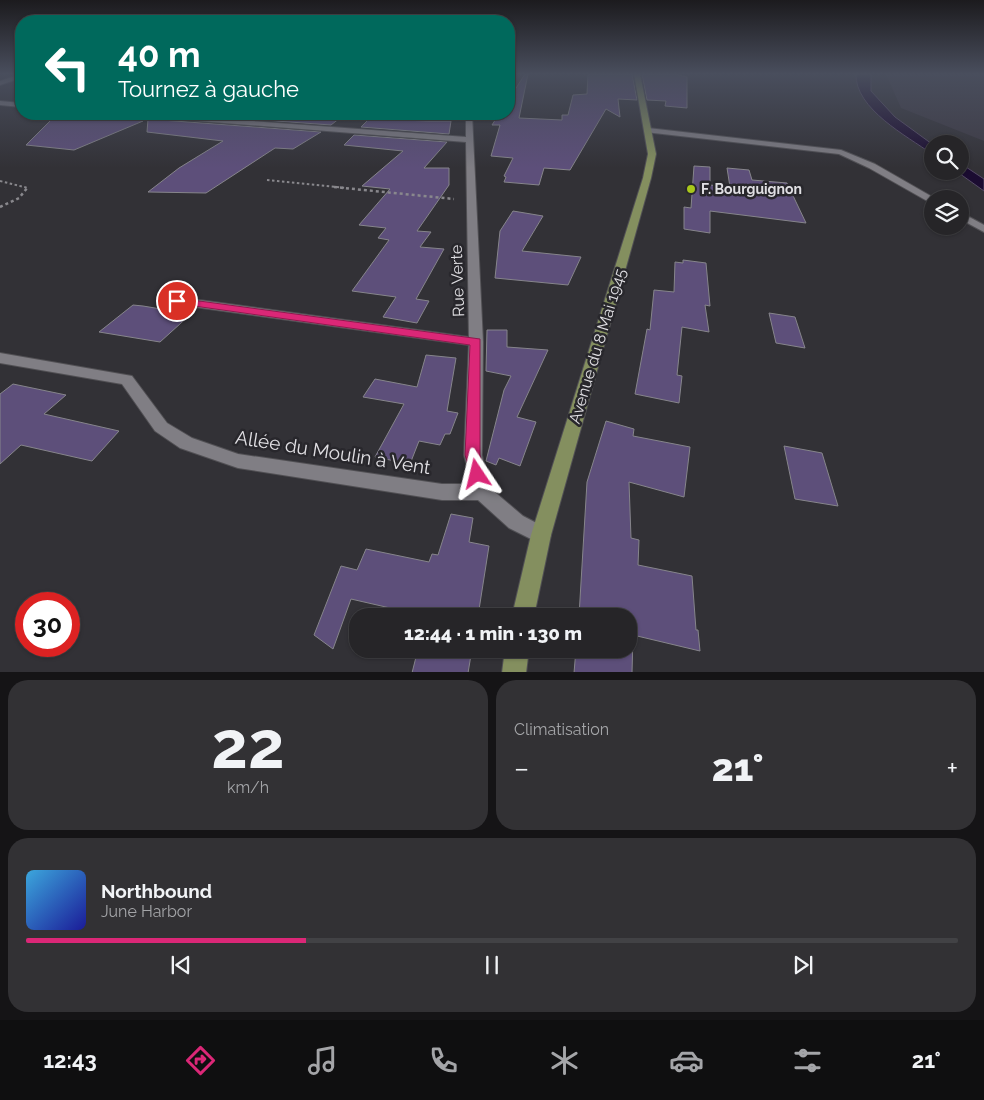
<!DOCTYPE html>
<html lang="fr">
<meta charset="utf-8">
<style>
:root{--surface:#262528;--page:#323134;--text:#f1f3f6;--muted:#a4a5a8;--line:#424245;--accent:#db2777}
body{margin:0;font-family:Raleway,sans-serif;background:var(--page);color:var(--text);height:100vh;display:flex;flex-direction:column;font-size:19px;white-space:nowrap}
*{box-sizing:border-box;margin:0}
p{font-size:16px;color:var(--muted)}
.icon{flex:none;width:28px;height:28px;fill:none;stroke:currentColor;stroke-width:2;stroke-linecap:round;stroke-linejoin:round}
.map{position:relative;height:672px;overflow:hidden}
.drawer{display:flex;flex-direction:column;gap:8px;padding:8px;background:#151416;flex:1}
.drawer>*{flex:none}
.hud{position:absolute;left:15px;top:15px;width:500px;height:105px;border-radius:20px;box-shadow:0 1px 4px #0004,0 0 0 1px var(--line);background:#00695c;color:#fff;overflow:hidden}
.tools{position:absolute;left:924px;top:135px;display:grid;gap:10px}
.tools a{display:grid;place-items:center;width:45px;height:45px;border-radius:50%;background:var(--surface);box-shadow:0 1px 4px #0004,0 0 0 1px var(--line);font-size:25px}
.speed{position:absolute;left:15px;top:592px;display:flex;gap:10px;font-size:25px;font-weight:700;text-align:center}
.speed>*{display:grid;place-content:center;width:65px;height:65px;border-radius:50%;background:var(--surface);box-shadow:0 1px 4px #0004,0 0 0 1px var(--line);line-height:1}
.speed .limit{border:8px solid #d22;background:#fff;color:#111}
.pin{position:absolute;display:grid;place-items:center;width:42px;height:42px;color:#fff;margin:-21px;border:2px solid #fff;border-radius:50%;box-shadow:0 1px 5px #0007}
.me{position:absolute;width:55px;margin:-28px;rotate:350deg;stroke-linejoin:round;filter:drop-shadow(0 0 4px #0008)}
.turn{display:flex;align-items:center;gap:18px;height:105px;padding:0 20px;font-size:22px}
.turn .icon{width:65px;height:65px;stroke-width:2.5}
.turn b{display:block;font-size:35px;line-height:42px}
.big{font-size:38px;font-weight:800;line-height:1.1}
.drawer .tile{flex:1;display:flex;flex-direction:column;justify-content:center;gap:8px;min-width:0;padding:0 18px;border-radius:20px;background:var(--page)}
.drawer .dial{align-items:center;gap:0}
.dial b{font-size:65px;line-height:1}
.song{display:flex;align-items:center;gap:15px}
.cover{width:60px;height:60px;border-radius:8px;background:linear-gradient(135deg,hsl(200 70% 55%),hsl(240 70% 35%))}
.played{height:5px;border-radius:2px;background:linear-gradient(90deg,var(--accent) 30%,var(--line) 30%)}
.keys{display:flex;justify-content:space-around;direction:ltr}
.heat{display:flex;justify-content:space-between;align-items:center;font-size:28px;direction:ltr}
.drawer .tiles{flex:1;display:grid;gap:8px;grid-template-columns:1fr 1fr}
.tile:last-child{grid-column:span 2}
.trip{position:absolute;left:349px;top:608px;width:288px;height:50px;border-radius:20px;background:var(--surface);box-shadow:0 1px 4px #0004,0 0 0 1px var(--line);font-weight:800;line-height:50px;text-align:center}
.tab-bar{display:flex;height:80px;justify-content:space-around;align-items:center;background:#0f0f10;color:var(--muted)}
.tab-bar .icon{width:35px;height:35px}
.tab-bar .selected{color:var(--accent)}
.tab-bar b{font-size:22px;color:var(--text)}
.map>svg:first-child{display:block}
</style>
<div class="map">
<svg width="984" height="673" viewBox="0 0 984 673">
<rect width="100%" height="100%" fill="#323136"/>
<polygon fill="#3d3a44" points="886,74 984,74 984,141 901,108"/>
<g fill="#1b0c31" stroke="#564b66">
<path d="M856,74h15v17l24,26 37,27v10c-25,-18 -77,-45 -76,-80z"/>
<polygon points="960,163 984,179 984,191 956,171 960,171"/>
</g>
<g fill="#5d4f7a" stroke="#86858b">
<polygon points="525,74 528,74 519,118 562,120 562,115 568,115 573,95 587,94 588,74 632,74 637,100 618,99 620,117 606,109 570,170 544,168 539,185 504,182 506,177 504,176 513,158 491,156 500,125 492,125 499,114 509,114 509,99"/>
<polygon points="642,74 674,74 687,77 687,108 665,106 666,101 647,100"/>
<polygon points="180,114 331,114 326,118 340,118 331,125"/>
<polygon points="90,116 143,121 74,150 26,145 52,119"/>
<polygon points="148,119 321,132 293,149 275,148 206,193 148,192 179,168 223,141 147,132"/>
<polygon points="369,119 429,121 451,121 449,134 361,127"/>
<polygon points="354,135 447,142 424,168 449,168 449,185 417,231 431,232 420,247 444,249 416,299 429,301 417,323 383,317 396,297 352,291 389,240 378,238 386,228 359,225 390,189 362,186 403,151 344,145"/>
<polygon points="694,166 710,167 710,185 730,187 727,168 749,170 752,180 787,183 806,223 710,211 710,233 684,229 684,207 691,208"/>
<polygon points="513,211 543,216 522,251 581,257 568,285 495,278 500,231"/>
<polygon points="683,260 706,263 710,306 705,305 709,332 682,327 677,375 682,376 679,403 635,394 647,329 650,330 654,290 674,292 675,262 683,263"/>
<polygon points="133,305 143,306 191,314 160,342 99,332"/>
<polygon points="769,313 795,317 805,348 776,343"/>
<polygon points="487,330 507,330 507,347 548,350 517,417 536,422 520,466 499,458 496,465 486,461 504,390 511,376 486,371"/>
<polygon points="426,355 456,358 447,411 458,413 450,434 445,434 440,445 419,441 410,464 375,457 404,404 363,397 375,379 417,387"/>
<polygon points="13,384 66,395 44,414 119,431 92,461 21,445 0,464 0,394"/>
<polygon points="606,421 634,429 633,436 690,447 684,497 629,482 631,538 639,540 638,565 692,576 696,630 698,630 700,651 633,635 632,673 574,673 576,649 628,649 628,616 579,616 587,482"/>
<polygon points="784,446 822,453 838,506 795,499"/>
<polygon points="451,514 473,518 469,542 489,546 478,616 425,616 351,599 333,649 314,635 341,566 357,570 366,549 429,562 432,554 438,555"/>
<polygon points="418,649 472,649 468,673 412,673"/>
</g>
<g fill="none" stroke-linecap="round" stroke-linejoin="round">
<defs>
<g id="service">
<polygon points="21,74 21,78 0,85 0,81"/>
<polygon points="648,128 841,150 875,164 936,199 932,199 932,203 929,202 869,168 839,154 645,132 644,130"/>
<polygon points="960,212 984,225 984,232 960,219"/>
<polygon points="177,297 476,338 483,342 476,346 173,304 171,301 173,298"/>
</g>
<g id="minor">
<polygon points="0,101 21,103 21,107 0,105"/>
<polygon points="132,114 158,114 466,137 466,114 472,114 483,342 482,455 490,488 523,516 548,529 551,535 548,541 541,544 509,528 478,500 442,500 238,468 180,448 155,431 122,384 0,363 0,353 132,376 167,423 192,438 238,454 442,484 471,484 464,455 469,342 466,142 135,116"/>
</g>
<g id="primary">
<polygon points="634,74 640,74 656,154 651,178 551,535 534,616 512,616 531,535 643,178 648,154"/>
<polygon points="505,649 529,649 526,673 502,673"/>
</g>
</defs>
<use href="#service" stroke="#515054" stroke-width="2"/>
<use href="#minor" stroke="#515054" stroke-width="2"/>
<use href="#primary" stroke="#515054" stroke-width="2"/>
<g stroke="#89888d" stroke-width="2" stroke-dasharray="2.5 2.5" stroke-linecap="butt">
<polyline points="267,180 346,188"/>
<polyline points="0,181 28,188"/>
</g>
<g stroke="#89888d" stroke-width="2.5" stroke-dasharray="3 3" stroke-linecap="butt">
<polyline points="334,187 454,199"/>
<polyline points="0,207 19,198 28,187"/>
</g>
<use href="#service" fill="#807e84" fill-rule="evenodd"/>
<use href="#minor" fill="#807e84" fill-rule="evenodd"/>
<use href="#primary" fill="#848f5f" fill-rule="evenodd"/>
</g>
<linearGradient id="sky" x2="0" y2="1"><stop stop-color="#1c1b1e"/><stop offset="0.44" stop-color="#494e5d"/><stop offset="1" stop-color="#494e5d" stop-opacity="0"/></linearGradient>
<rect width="984" height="168" fill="url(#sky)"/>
<polygon fill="#db2777" stroke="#8e194d" points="177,298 480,339 480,455 485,474 483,478 477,480 472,478 465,455 470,345 173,303 173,299"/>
<circle fill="#a9c71b" stroke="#28272c" stroke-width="2" cx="691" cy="189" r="5"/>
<g text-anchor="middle" stroke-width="5" stroke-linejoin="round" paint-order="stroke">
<g font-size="14" font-weight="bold" fill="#e0dfe3" stroke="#28272c" text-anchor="start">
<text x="701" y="194">F. Bourguignon</text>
</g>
<g font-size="16" fill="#e0dfe3" stroke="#28272c">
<text transform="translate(457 281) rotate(-92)" y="6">Rue Verte</text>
<text transform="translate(597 346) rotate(-73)" y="6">Avenue du 8 Mai 1945</text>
</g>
<g font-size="19" fill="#e0dfe3" stroke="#28272c">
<text transform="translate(333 452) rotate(9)" y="7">Allée du Moulin à Vent</text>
</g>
</g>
</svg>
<div class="tools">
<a><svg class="icon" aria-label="search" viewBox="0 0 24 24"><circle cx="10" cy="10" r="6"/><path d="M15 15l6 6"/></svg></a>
<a><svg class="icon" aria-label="layers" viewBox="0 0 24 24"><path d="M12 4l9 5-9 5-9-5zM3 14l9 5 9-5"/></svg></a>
</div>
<div class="speed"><div class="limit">30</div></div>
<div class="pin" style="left:177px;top:301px;background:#d93025"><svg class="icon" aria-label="arrive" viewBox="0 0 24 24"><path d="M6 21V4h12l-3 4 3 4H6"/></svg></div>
<svg class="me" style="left:477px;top:474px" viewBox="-20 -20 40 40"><path d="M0-17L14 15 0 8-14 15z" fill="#db2777" stroke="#fff" stroke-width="4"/></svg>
<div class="trip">12:44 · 1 min · 130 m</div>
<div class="hud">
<div class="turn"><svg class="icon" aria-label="left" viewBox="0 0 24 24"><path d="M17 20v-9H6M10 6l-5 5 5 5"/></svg><div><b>40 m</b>Tournez à gauche</div></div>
</div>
</div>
<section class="drawer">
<div class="tiles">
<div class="tile dial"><b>22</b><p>km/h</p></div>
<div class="tile"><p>Climatisation</p>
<div class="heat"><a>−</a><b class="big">21°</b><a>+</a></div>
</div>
<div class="tile">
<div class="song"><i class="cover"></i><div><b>Northbound</b><p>June Harbor</p></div></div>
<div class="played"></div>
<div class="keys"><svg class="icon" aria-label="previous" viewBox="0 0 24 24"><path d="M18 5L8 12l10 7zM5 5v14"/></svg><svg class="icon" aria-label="pause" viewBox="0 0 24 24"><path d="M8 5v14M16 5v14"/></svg><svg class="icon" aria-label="next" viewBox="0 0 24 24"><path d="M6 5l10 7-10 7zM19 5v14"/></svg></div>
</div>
</div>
</section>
<nav class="tab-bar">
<b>12:43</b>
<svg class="icon selected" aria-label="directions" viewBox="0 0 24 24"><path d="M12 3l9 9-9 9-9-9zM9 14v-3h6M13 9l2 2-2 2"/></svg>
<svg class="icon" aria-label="music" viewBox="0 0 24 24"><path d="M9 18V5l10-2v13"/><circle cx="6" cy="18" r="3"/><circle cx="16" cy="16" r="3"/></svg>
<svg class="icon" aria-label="phone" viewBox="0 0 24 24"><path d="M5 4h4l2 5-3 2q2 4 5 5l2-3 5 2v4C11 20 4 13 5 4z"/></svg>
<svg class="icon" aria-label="climate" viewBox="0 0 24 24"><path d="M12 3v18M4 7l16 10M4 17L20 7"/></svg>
<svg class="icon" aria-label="car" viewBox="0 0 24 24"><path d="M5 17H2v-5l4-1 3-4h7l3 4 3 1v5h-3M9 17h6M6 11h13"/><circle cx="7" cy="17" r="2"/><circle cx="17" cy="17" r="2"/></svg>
<svg class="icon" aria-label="filters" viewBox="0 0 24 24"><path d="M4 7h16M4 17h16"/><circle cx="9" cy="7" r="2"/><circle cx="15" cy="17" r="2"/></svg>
<b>21°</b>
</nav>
